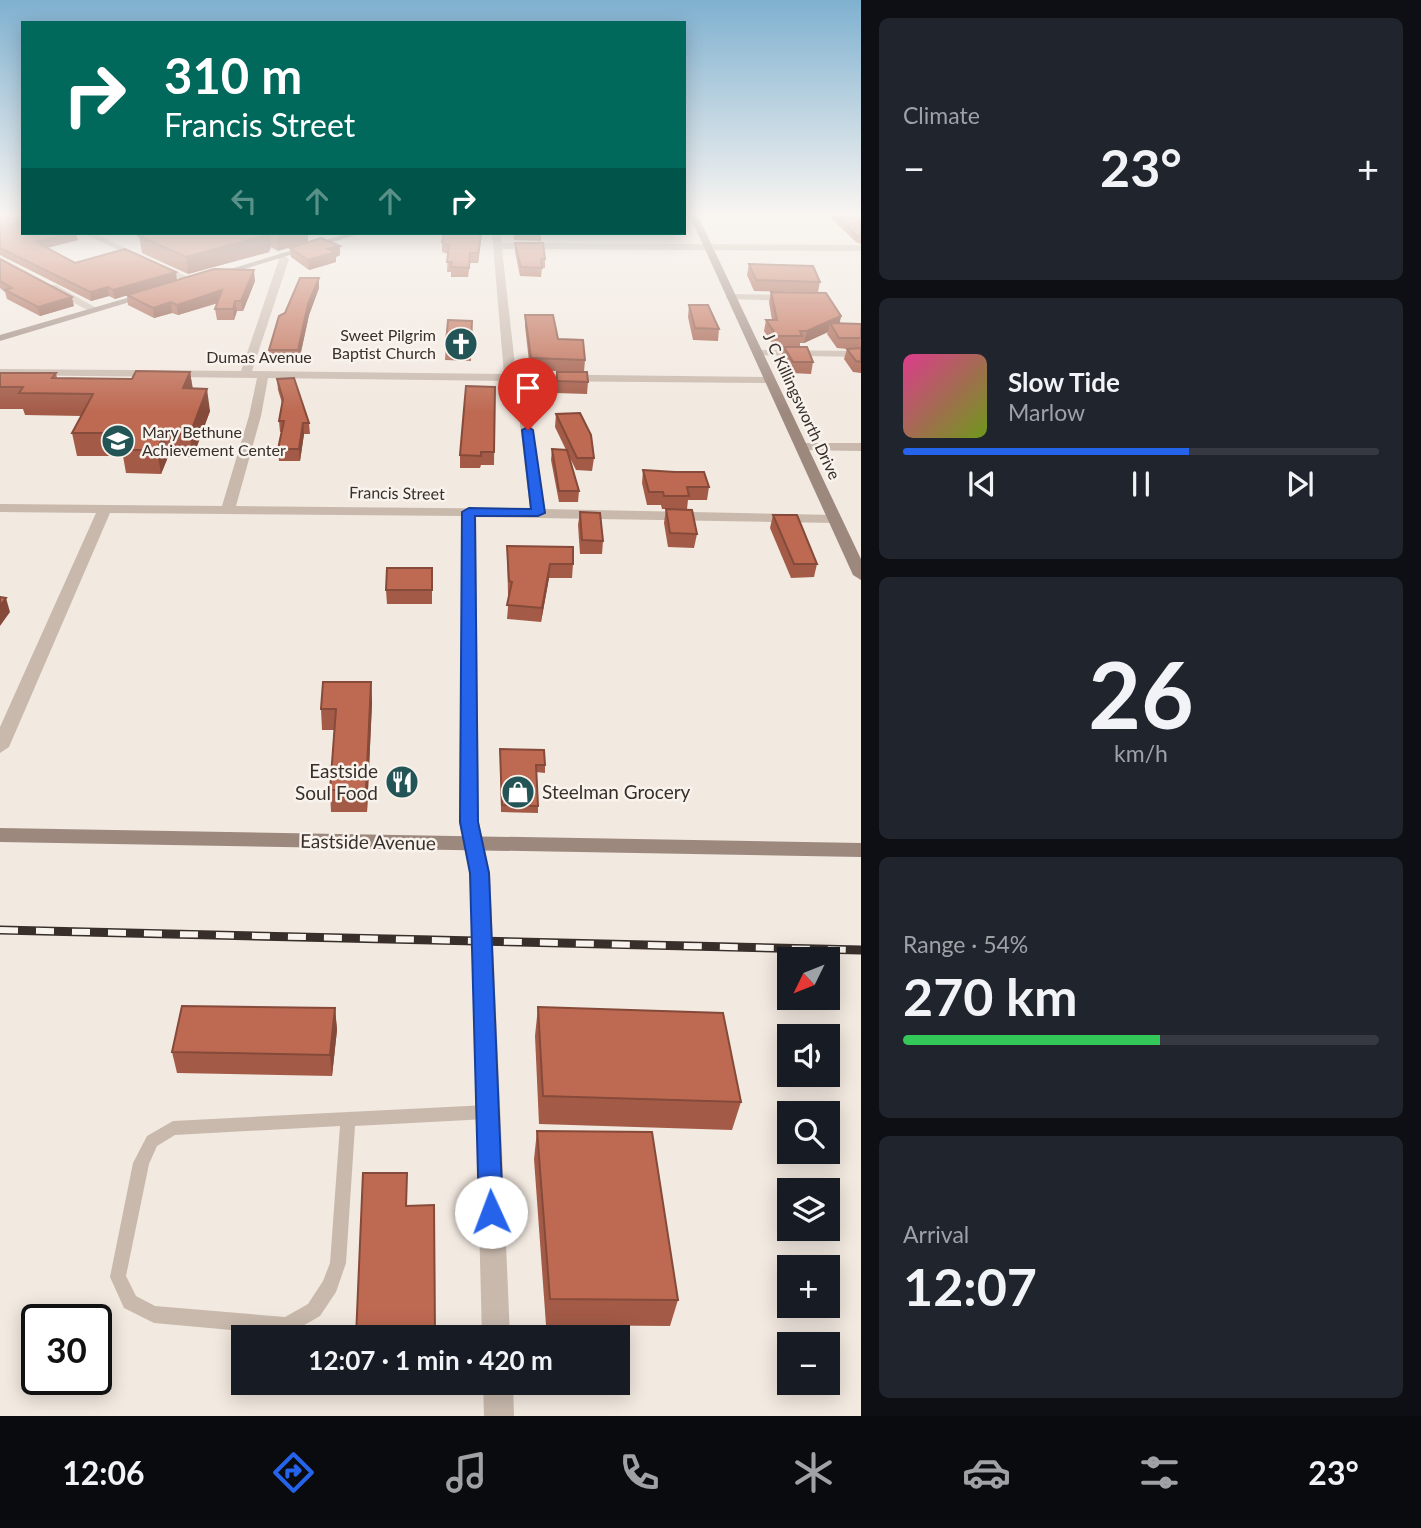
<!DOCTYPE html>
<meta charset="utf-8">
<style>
:root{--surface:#171b24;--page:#20242c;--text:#f1f3f6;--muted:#9ea1a6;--line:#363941;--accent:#2563eb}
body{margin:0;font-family:Lato,sans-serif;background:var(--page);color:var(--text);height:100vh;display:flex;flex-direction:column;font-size:26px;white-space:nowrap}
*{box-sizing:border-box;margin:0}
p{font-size:23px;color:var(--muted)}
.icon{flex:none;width:38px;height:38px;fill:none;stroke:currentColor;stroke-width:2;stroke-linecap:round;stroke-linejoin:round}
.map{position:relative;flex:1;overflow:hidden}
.panel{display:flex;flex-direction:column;gap:18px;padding:18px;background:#0d0f14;width:560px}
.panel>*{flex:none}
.banner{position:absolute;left:21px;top:21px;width:665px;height:214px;border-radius:0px;box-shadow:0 4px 18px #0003;background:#00695c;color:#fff;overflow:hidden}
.needle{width:46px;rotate:227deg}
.buttons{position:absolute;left:777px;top:947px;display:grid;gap:14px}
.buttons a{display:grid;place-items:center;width:63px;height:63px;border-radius:0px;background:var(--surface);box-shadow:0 4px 18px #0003;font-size:35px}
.speed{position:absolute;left:21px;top:1304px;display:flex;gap:14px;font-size:35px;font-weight:700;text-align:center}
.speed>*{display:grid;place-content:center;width:91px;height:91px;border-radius:50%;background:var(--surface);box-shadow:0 4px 18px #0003;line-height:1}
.speed .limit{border:4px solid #111;border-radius:10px;background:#fff;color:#111}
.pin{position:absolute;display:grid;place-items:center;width:60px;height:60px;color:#fff;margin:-72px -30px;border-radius:50% 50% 50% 0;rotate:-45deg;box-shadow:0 0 7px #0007}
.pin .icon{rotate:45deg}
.me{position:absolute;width:77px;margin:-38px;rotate:358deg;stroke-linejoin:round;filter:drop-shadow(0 0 5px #0008)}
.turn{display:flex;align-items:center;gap:24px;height:147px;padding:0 28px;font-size:32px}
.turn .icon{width:91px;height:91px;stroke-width:2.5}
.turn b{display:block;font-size:49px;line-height:60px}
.lanes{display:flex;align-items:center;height:66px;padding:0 28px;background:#0003;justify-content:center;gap:35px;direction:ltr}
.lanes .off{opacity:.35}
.big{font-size:52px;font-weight:700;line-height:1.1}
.panel .widget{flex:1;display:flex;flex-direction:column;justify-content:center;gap:10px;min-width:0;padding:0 24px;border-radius:10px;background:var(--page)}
.panel .dial{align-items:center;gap:0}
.dial b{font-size:91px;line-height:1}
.song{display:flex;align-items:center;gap:21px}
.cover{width:84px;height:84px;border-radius:10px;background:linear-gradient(135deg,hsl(330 70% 55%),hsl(80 70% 35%))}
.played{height:7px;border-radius:4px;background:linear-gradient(90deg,var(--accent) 60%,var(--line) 60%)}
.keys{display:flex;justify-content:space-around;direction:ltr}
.heat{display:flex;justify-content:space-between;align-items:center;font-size:38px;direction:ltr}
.charge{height:10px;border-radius:5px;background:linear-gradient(90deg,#34c759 54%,var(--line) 0)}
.trip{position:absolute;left:231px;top:1325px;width:399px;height:70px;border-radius:0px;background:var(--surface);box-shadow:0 4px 18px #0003;font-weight:700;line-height:70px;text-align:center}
.tabs{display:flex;height:112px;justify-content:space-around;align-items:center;background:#090b0e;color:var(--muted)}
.tabs .icon{width:49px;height:49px}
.tabs .selected{color:var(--accent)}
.tabs b{font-size:32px;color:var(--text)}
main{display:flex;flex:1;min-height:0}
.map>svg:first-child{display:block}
</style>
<main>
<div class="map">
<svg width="861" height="1416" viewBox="0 0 861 1416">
<rect width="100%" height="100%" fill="#f2e9e0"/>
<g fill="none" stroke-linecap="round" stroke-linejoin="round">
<path fill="#c9b9ad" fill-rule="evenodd" d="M487,1105l5,2 2,5 -2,5 -5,2 -132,7 -9,137 -10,29 -16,24 -33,19 -133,-12 -30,-15 -14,-31 23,-114 14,-27 26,-15zM340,1126l-10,137 -7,18 -15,23 -23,13 -130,-11 -19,-10 -10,-20 23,-112 8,-18 18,-11z"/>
<g fill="#c9b9ad" fill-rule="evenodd">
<polygon points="82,233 93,233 199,282 191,284"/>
<path d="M492,233h8l2,10 359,2v6l-359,-2 14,125 253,3 6,3 -6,3 -243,-2 18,128 291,6 7,4 -7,4 -359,-6 3,306 11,50 20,464h-28l-12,-464 -11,-50 3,-307 -352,-3 -101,234 -9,6v-26l96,-214 -96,-1v-8l222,2 27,-90 8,-38 -257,-3v-6l241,2 38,-112 -3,-3 5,-3 8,6 -37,112 252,3zM268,378l247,3 15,128 -294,-3 25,-90z"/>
<polygon points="48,285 56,285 100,310 91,312 48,289"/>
<polygon points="731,294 794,295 799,298 794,301 727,299 726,297"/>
<polygon points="757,350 861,351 861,357 753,355 753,351"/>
<polygon points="802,443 861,443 861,451 797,450 796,447"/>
<polygon points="483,1382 513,1382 514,1416 484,1416"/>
</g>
<g fill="#9d887e" fill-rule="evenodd">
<polygon points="689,214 697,214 861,559 861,580 853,575"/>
<polygon points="349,233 362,233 215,278 207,276"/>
<polygon points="144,293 153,295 0,341 0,335"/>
<polygon points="0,828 861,843 861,857 0,842"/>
</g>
<defs>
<polyline id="rail" points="0,930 861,950"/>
</defs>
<use href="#rail" stroke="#382f2b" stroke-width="9"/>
<use href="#rail" stroke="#f9f3ed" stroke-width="6" stroke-dasharray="18" stroke-linecap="butt"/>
</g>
<g fill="#a35b47">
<polygon points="0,214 78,240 47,248 75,263 177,280 255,281 243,311 237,311 234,320 217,320 215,309 218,303 178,315 172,313 154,318 128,305 127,295 115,299 109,296 91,301 0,255"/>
<polygon points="827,214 855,214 861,222 861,244 856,242"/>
<polygon points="151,233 308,233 278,251 271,247 269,252 188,274 142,253 139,236"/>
<polygon points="482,233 478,263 470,263 468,277 451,277 451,272 447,272 448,254 442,252 442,242"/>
<polygon points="514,233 541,233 541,241 514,240"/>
<polygon points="515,243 545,259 545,268 542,268 541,277 520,276 515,252"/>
<polygon points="290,248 340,255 336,257 336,262 309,270 291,257"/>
<polygon points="0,259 74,306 40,316 7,299 5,292 0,288"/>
<polygon points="749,264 820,282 818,292 754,291 747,275"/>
<polygon points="319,288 309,315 299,361 270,361 269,350 285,313"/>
<polygon points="771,292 841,316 839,324 861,324 861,373 853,372 844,359 847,349 848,349 837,348 827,334 828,332 804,343 800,343 800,347 813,362 811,374 791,373 781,358 783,348 775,348 764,331 766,320 772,320 769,302"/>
<polygon points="689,305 719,329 718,341 693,340 688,317"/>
<polygon points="525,315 585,360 584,372 530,370 525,326"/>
<polygon points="472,321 471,361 445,360 446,343"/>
<polygon points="190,372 193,389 210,411 193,457 168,457 161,474 126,473 123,456 77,456 72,433 81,416 25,415 23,409 0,409 0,373 56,373 57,378 132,379"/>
<polygon points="557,372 588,382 587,394 556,393"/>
<polygon points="277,379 309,423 310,434 304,434 300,461 279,461 278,449 281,432 280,432 279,421 282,403 278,390"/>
<polygon points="495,387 494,465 481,465 480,468 460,468 460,455"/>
<polygon points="556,414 594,458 592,471 576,470 570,458 579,491 578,502 559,502 551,460 552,449 566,450 555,427"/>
<polygon points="643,470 709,487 707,500 688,500 687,509 662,509 661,505 647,505 642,483"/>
<polygon points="666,509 697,534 694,548 668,547 664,523"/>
<polygon points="580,512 603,541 602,554 580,554 578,525"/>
<polygon points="773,515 817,564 814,577 791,578 770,528"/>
<polygon points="507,546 573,564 572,578 549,578 541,622 507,619 509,595 508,595"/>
<polygon points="432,568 432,604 387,604 386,590"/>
<polygon points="371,682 372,703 367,812 331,812 330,790 334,730 322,730 321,709"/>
<polygon points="500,749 545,765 545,773 536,772 538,806 538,813 501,812"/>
<polygon points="538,1007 741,1102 732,1130 539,1124 535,1036"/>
<polygon points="335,1008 337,1030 332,1076 177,1073 172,1052"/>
<polygon points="537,1131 678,1300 670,1326 546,1325 534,1159"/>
</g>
<g fill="#854a39">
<polygon points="76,233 78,240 38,250 36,242"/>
<polygon points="270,233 271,247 269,252 188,274 186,257"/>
<polygon points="283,233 308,233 308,242 278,251 277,234"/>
<polygon points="481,233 482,233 478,263 478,253"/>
<polygon points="340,246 340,255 336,257 336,262 309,270 308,260 328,249"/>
<polygon points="254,270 255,281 243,311 241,301"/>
<polygon points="176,272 177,280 115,299 113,290"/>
<polygon points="319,278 319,288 309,315 299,361 298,350 308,304"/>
<polygon points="108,287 109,296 91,301 90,292"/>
<polygon points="222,290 224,301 178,315 177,305"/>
<polygon points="72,297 74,306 40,316 38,307"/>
<polygon points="235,301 237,311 234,320 233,309"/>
<polygon points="171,302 172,313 154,318 153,308"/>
<polygon points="841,316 839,327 830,323 828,332 804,343 807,331"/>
<polygon points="190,372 193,393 183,388"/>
<polygon points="207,389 210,411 193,457 190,434"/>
<polygon points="303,423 304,434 300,461 299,449"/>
<polygon points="164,434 168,457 161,474 157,450"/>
<polygon points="550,564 549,578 541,622 542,608"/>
<polygon points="6,598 10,612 0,626 0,606"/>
<polygon points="371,682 372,703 367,812 366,790"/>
<polygon points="335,1008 337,1030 332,1076 330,1055"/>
</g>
<g fill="#be6a52" stroke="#854a39" stroke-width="2">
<polygon points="0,214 23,214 23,233 75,233 36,242 75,263 125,249 176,272 113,290 108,287 90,292 0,248"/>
<polygon points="835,214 855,214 861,222 861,237 857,236"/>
<polygon points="151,233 269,233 267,235 186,257 139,236"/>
<polygon points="444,233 481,233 478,253 470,253 469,268 451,267 452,262 447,262 449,246 442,242"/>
<polygon points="321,238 340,246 328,249 336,252 308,260 290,248"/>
<polygon points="515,243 543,243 545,259 541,259 542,268 521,267"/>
<polygon points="0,259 72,297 38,307 5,290 12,288 0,281"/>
<polygon points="749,264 813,266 820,282 756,280"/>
<polygon points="214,269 254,270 241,301 235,301 233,309 215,309 222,290 177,305 171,302 153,308 127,295"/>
<polygon points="300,278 319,278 308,304 298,350 269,350 279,316 285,313"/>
<polygon points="771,292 826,293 841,316 807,331 800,331 802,336 777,336 766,320 777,320"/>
<polygon points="689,305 708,305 719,329 695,328"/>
<polygon points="525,315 553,315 558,339 583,340 585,360 531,358"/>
<polygon points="448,320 472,321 471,344 446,343"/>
<polygon points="830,323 861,324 861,338 839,338"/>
<polygon points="784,347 807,347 813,362 793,362"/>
<polygon points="861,348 861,362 856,361 847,349"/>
<polygon points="136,371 190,372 183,388 207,389 190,434 164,434 157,450 121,450 129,433 72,433 93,394 19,393 23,387 0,387 0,373 56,373 52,378 132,379"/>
<polygon points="557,372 587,372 588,382 557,381"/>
<polygon points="294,378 309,423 303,423 299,449 278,449 284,421 279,421 283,399 277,379"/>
<polygon points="466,386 495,387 494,452 481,452 481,456 460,455"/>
<polygon points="580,413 591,435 594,458 577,458 556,414"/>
<polygon points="552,449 567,450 579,491 559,491"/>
<polygon points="643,470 675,472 704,472 709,487 687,487 689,496 664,496 663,492 649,492"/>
<polygon points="666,509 692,510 697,534 670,533"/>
<polygon points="580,512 600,513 603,541 582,540"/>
<polygon points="773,515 797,515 817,564 794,564"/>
<polygon points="507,546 573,547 573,564 550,564 542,608 507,605 512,582 509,581"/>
<polygon points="387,568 432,568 432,590 386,590"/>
<polygon points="0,597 6,598 0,606"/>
<polygon points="323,682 371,682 366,790 330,790 336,709 321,709"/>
<polygon points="500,749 544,750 545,765 536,765 538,806 502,805"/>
<polygon points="182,1006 335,1008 330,1055 172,1052"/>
<polygon points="538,1007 723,1013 741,1102 543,1096"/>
<polygon points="537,1131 652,1132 678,1300 550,1299"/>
<polygon points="363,1173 407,1173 406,1206 434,1205 435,1337 356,1337"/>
</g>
<linearGradient id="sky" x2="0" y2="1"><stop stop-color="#7fb1d0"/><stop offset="0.52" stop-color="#f9f5f1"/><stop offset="1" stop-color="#f9f5f1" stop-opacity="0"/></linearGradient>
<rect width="861" height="412" fill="url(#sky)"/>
<polygon fill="#2563eb" stroke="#184099" stroke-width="2" points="528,427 533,430 545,513 538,516 475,516 478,822 489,873 503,1212 499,1221 491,1224 482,1221 479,1212 470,873 460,822 462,512 469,508 531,509 522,430"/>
<defs>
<symbol id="church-disc" viewBox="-11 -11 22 22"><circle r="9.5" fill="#235557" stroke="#f9f3ed"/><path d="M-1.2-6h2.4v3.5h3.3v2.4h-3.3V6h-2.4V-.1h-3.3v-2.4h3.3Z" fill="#fff"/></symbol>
<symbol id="school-disc" viewBox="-11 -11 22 22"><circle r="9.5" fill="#235557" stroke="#f9f3ed"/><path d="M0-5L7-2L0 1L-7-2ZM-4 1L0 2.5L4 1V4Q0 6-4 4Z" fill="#fff"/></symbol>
<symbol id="restaurant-disc" viewBox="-11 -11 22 22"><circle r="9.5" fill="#235557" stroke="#f9f3ed"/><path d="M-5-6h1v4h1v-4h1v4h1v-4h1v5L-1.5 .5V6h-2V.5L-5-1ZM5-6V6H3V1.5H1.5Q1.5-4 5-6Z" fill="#fff"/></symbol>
<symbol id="shop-disc" viewBox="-11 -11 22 22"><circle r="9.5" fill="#235557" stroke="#f9f3ed"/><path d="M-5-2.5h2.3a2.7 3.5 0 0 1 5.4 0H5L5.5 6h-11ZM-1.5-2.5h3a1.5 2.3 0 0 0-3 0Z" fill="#fff"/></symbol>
</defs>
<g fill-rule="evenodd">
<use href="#church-disc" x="442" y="325" width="38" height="38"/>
<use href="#school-disc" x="99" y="422" width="38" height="38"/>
<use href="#restaurant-disc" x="383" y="763" width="38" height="38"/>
<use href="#shop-disc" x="499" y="773" width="38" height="38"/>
</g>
<g text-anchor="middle" stroke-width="5" stroke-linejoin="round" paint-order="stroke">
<g font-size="16" fill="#382f2b" stroke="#f9f3ed" text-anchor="end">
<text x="436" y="341">Sweet Pilgrim<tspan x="436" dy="18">Baptist Church</tspan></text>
<text x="142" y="438" text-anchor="start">Mary Bethune<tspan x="142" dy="18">Achievement Center</tspan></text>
</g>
<g font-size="16" fill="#382f2b" stroke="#f9f3ed">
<text x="259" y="363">Dumas Avenue</text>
<text transform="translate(802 406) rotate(65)" y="6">J C Killingsworth Drive</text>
<text transform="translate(397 493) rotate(1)" y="6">Francis Street</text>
</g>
<g font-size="19" fill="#382f2b" stroke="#f9f3ed" text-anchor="end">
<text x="378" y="778">Eastside<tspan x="378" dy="22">Soul Food</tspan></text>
<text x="542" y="799" text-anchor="start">Steelman Grocery</text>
</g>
<g font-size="19" fill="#382f2b" stroke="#f9f3ed">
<text transform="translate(368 842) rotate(1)" y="7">Eastside Avenue</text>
</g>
</g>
</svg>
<div class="buttons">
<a><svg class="needle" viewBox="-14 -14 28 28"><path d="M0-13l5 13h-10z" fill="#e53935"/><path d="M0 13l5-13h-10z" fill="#9ea1a6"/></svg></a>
<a><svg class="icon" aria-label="sound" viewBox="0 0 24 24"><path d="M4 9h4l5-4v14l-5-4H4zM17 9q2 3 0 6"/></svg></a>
<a><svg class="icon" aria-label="search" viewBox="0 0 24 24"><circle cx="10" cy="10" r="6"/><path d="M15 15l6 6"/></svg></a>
<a><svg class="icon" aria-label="layers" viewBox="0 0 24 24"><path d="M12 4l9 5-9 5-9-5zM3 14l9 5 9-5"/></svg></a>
<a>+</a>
<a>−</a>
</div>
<div class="speed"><div class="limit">30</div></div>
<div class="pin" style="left:528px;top:430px;background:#d93025"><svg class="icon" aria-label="arrive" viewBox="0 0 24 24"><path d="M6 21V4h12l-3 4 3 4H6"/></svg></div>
<svg class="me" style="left:491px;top:1212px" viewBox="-20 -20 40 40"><circle r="19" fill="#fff"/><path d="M0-13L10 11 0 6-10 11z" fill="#2563eb"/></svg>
<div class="trip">12:07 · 1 min · 420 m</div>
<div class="banner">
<div class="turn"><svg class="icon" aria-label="right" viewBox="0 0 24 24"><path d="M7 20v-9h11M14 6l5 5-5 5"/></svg><div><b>310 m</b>Francis Street</div></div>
<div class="lanes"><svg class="icon off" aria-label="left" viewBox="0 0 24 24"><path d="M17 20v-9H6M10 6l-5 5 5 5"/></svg><svg class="icon off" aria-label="ahead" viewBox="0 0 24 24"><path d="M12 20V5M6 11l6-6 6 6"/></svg><svg class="icon off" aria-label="ahead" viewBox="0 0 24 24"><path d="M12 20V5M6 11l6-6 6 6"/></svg><svg class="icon" aria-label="right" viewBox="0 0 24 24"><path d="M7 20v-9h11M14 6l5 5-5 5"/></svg></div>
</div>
</div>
<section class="panel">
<div class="widget"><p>Climate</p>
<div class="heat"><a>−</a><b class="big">23°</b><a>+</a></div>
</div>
<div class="widget">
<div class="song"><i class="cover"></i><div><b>Slow Tide</b><p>Marlow</p></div></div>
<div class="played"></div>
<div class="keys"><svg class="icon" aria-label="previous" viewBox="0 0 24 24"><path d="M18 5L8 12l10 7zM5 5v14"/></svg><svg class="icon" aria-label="pause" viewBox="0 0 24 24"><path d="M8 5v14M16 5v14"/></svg><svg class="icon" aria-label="next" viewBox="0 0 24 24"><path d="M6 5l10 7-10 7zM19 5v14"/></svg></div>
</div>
<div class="widget dial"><b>26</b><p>km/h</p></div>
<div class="widget"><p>Range · 54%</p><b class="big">270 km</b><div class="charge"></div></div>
<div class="widget"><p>Arrival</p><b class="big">12:07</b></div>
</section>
</main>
<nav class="tabs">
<b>12:06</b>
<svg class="icon selected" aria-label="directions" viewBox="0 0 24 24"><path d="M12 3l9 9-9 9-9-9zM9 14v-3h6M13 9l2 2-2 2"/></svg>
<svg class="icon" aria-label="music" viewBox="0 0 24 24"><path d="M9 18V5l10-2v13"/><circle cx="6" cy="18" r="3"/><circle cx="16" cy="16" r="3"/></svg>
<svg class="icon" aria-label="phone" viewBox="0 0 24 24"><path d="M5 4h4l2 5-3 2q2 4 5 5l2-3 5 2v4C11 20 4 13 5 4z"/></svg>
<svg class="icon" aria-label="climate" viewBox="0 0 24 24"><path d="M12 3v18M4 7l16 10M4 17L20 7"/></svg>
<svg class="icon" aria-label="car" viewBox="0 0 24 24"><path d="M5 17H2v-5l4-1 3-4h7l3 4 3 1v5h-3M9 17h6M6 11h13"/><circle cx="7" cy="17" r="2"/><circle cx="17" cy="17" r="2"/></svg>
<svg class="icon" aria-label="filters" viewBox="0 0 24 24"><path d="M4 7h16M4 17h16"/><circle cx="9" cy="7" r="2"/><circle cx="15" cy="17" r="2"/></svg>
<b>23°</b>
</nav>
